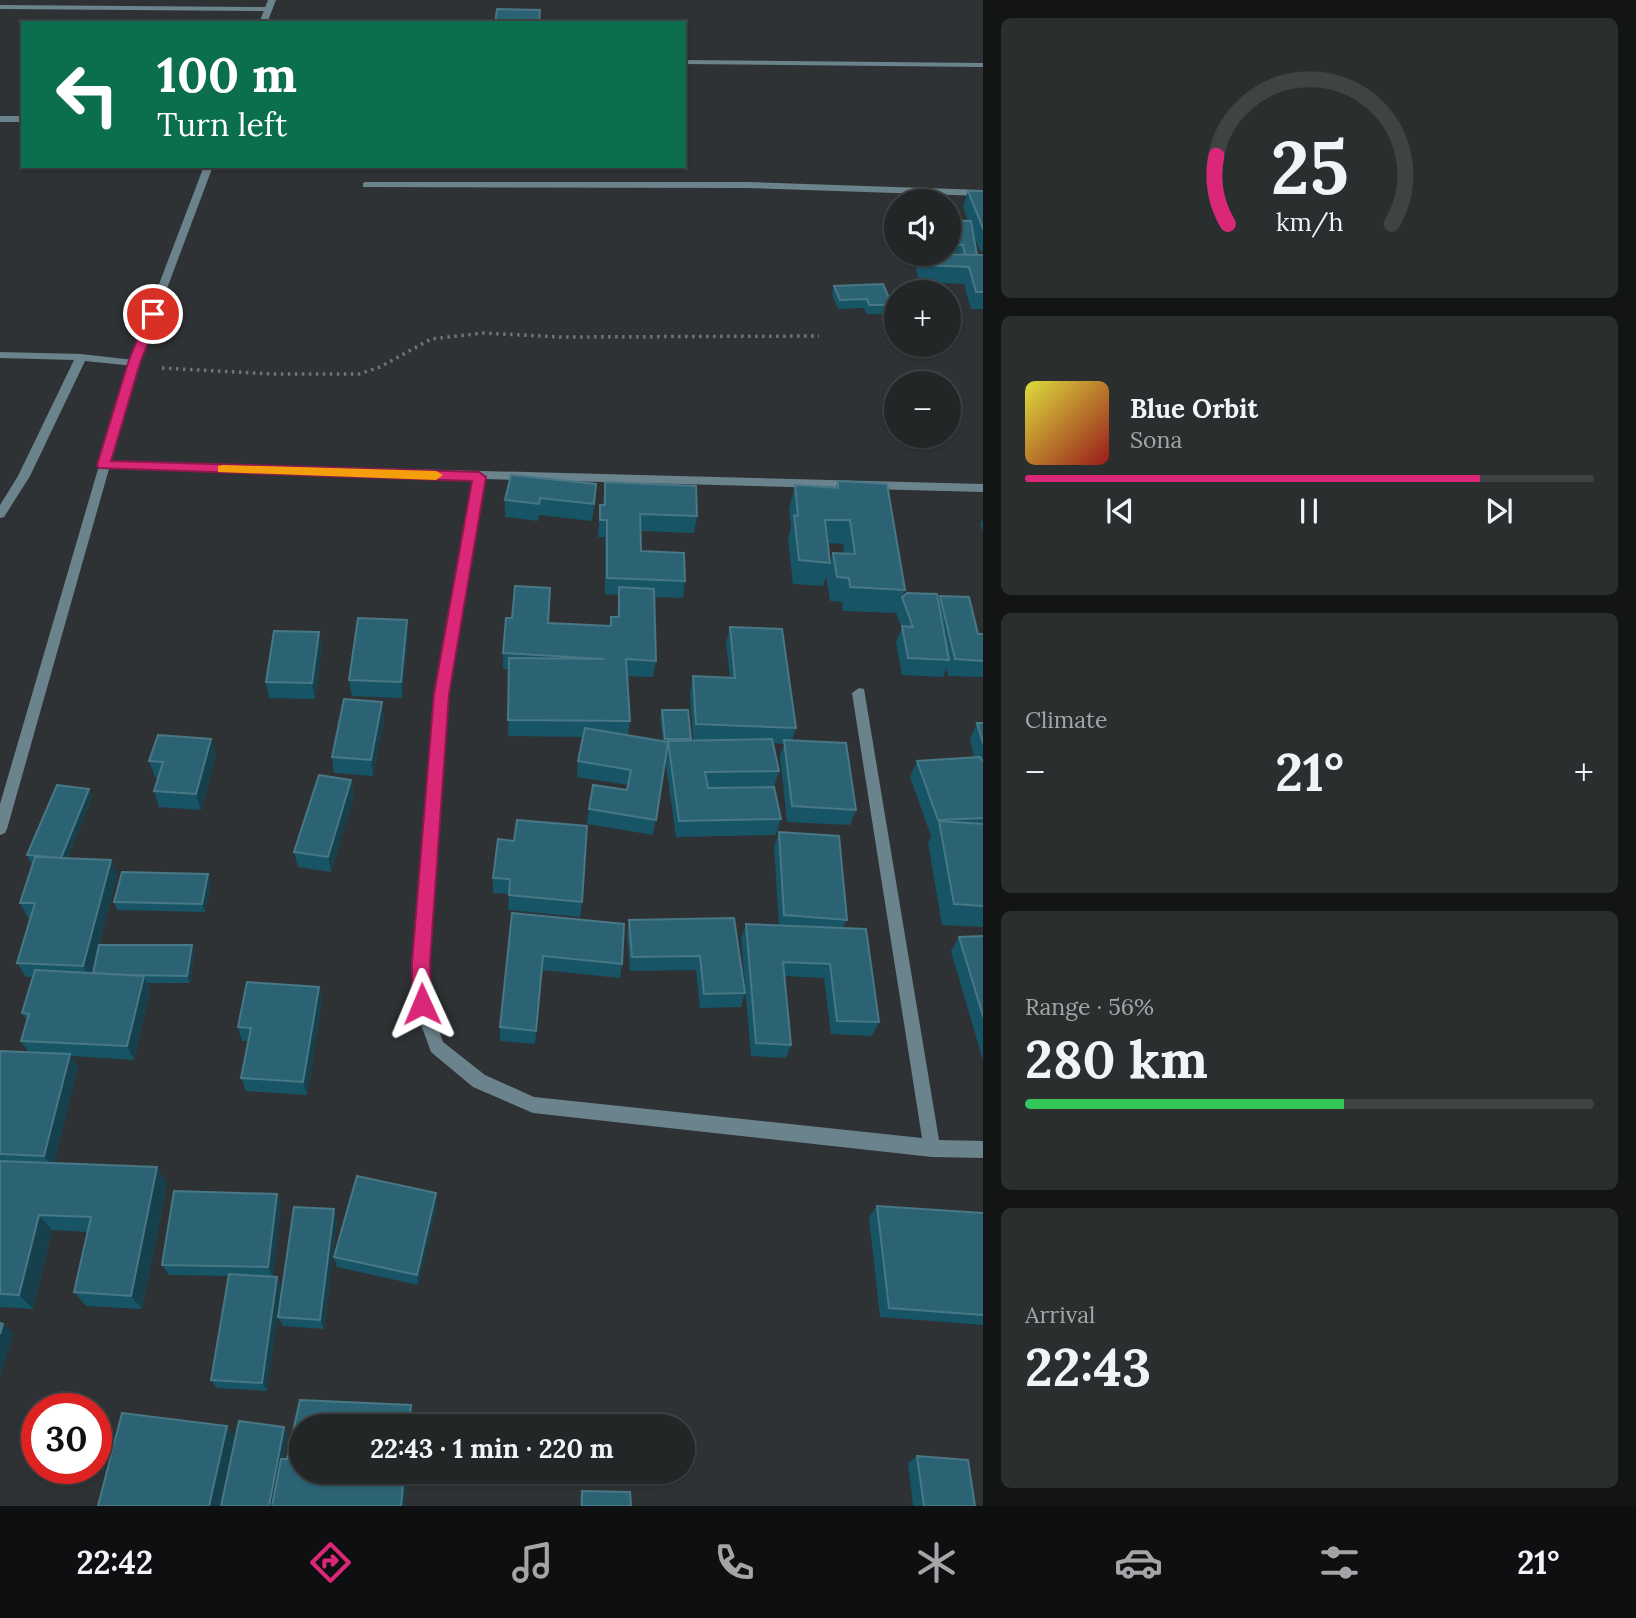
<!DOCTYPE html>
<meta charset="utf-8">
<style>
:root{--surface:#232627;--page:#2b2e2f;--text:#f1f3f6;--muted:#a3a5a7;--line:#404344;--accent:#db2777}
body{margin:0;font-family:Lora,serif;background:var(--page);color:var(--text);height:100vh;display:flex;flex-direction:column;font-size:26px;white-space:nowrap}
*{box-sizing:border-box;margin:0}
p{font-size:23px;color:var(--muted)}
.icon{flex:none;width:38px;height:38px;fill:none;stroke:currentColor;stroke-width:2;stroke-linecap:round;stroke-linejoin:round}
.map{position:relative;flex:1;overflow:hidden}
.drawer{display:flex;flex-direction:column;gap:18px;padding:18px;background:#131515;width:653px}
.drawer>*{flex:none}
.banner{position:absolute;left:21px;top:21px;width:665px;height:147px;border-radius:0px;box-shadow:0 2px 5px #0004,0 0 0 2px var(--line);background:#0b6e4f;color:#fff;overflow:hidden}
.buttons{position:absolute;left:884px;top:189px;display:grid;gap:14px}
.buttons a{display:grid;place-items:center;width:77px;height:77px;border-radius:50%;background:var(--surface);box-shadow:0 2px 5px #0004,0 0 0 2px var(--line);font-size:35px}
.speed{position:absolute;left:21px;top:1393px;display:flex;gap:14px;font-size:35px;font-weight:700;text-align:center}
.speed>*{display:grid;place-content:center;width:91px;height:91px;border-radius:50%;background:var(--surface);box-shadow:0 2px 5px #0004,0 0 0 2px var(--line);line-height:1}
.speed .limit{border:10px solid #d22;background:#fff;color:#111}
.pin{position:absolute;display:grid;place-items:center;width:60px;height:60px;color:#fff;margin:-30px;border:4px solid #fff;border-radius:50%;box-shadow:0 2px 7px #0007}
.me{position:absolute;width:77px;margin:-38px;rotate:359deg;stroke-linejoin:round;filter:drop-shadow(0 0 5px #0008)}
.turn{display:flex;align-items:center;gap:24px;height:147px;padding:0 21px;font-size:32px}
.turn .icon{width:91px;height:91px;stroke-width:2.5}
.turn b{display:block;font-size:49px;line-height:60px}
.big{font-size:52px;font-weight:800;line-height:1.1}
.drawer .tile{flex:1;display:flex;flex-direction:column;justify-content:center;gap:10px;min-width:0;padding:0 24px;border-radius:10px;background:var(--page)}
.drawer .dial{align-items:center;gap:0}
.dial svg{height:182px;overflow:visible;fill:none;stroke:var(--line);stroke-width:7;stroke-linecap:round;text-anchor:middle}
.dial text{fill:var(--text);stroke:none}
.song{display:flex;align-items:center;gap:21px}
.cover{width:84px;height:84px;border-radius:10px;background:linear-gradient(135deg,hsl(60 70% 55%),hsl(0 70% 35%))}
.played{height:7px;border-radius:4px;background:linear-gradient(90deg,var(--accent) 80%,var(--line) 80%)}
.keys{display:flex;justify-content:space-around;direction:ltr}
.heat{display:flex;justify-content:space-between;align-items:center;font-size:38px;direction:ltr}
.charge{height:10px;border-radius:5px;background:linear-gradient(90deg,#34c759 56%,var(--line) 0)}
.trip{position:absolute;left:289px;top:1414px;width:406px;height:70px;border-radius:35px;background:var(--surface);box-shadow:0 2px 5px #0004,0 0 0 2px var(--line);font-weight:800;line-height:70px;text-align:center}
.dock{display:flex;height:112px;justify-content:space-around;align-items:center;background:#0e0f10;color:var(--muted)}
.dock .icon{width:49px;height:49px}
.dock .active{color:var(--accent)}
.dock b{font-size:32px;color:var(--text)}
main{display:flex;flex:1;min-height:0}
.map>svg:first-child{display:block}
</style>
<main>
<div class="map">
<svg width="984" height="1506" viewBox="0 0 984 1506">
<rect width="100%" height="100%" fill="#2f3234"/>
<g fill="none" stroke-linecap="round" stroke-linejoin="round">
<polyline stroke="#717476" stroke-width="3.5" stroke-dasharray="2.5 4.5" stroke-linecap="butt" points="162,368 272,374 359,374 380,367 431,339 483,333 561,337 819,336"/>
<g fill="#6b838c" fill-rule="evenodd">
<polygon points="0,5 269,7 273,9 269,11 0,9"/>
<polygon points="684,60 984,63 984,67 684,64"/>
<rect x="0" y="116" width="23" height="6"/>
<polygon points="366,182 746,182 984,190 984,196 746,188 363,187 363,183"/>
<polygon points="0,352 81,354 134,360 139,363 134,366 85,361 30,476 4,517 0,518 0,505 18,476 74,360 0,358"/>
<polygon points="103,461 984,484 984,492 485,479 449,694 429,962 430,1005 443,1042 485,1075 534,1097 922,1138 852,693 859,688 864,689 939,1140 984,1141 984,1158 932,1157 533,1113 473,1087 431,1052 414,1005 413,962 435,694 473,478 99,468 99,462"/>
</g>
<g fill="#6b838c" fill-rule="evenodd">
<polygon points="268,0 276,0 267,23 259,23"/>
<polygon points="204,166 213,166 139,363 7,829 5,833 0,835 0,804 129,363"/>
</g>
</g>
<g fill="#165466">
<polygon points="968,191 984,191 984,252 980,251 973,235 977,255 984,255 984,309 971,309 964,284 919,282 916,269 921,254 961,254 960,253 948,253 948,220 968,221 963,207"/>
<polygon points="834,286 892,305 889,314 867,314 864,308 838,309 832,294"/>
<polygon points="511,475 595,501 592,521 539,515 538,521 505,517 505,500"/>
<polygon points="838,481 905,590 902,597 938,602 940,596 978,634 984,634 984,677 948,676 946,668 943,677 902,675 896,642 902,628 896,613 843,611 842,602 830,601 826,576 833,553 844,553 843,544 827,543 830,563 823,586 793,584 788,539 791,527 789,509 795,485 836,487"/>
<polygon points="605,482 697,516 694,533 641,531 641,551 685,581 683,598 654,597 656,661 653,677 627,676 630,721 628,735 663,741 660,718 662,710 688,710 691,740 693,740 690,692 693,676 730,678 726,643 730,627 796,728 792,741 856,810 850,825 787,822 780,756 784,744 773,743 779,771 774,787 781,819 776,835 676,837 665,759 653,835 587,824 589,809 627,790 628,785 577,777 578,761 583,737 508,736 509,669 503,669 503,653 548,623 610,626 611,617 617,617 619,595 605,594 605,537 598,537 600,505 603,505"/>
<polygon points="984,517 984,533 980,525"/>
<polygon points="408,636 402,698 352,696 349,680"/>
<polygon points="322,648 315,699 269,698 266,682"/>
<polygon points="384,718 373,776 334,773 332,757"/>
<polygon points="977,723 984,723 984,927 942,925 928,843 932,836 931,836 910,777 917,761 974,758 970,739"/>
<polygon points="211,739 216,755 201,810 159,807 154,791 158,777 155,777 149,761"/>
<polygon points="351,780 354,795 331,872 298,867 294,852"/>
<polygon points="92,797 67,859 111,860 117,875 92,973 192,945 194,953 190,983 147,983 150,990 134,1060 71,1056 78,1067 54,1163 157,1167 167,1184 142,1309 86,1306 74,1292 88,1232 52,1230 33,1309 0,1307 0,1051 28,1052 21,1041 27,1021 22,1013 33,977 26,977 17,963 31,918 28,918 20,903 33,863 31,863 27,855"/>
<polygon points="779,832 847,920 843,928 879,1022 872,1036 831,1034 824,978 784,976 791,1045 786,1058 751,1056 741,938 746,924 779,925 774,847"/>
<polygon points="498,839 582,902 580,917 508,910 509,894 493,893 493,878"/>
<polygon points="211,882 205,912 117,910 114,902"/>
<polygon points="512,913 622,964 620,978 542,970 535,1044 500,1041 500,1027"/>
<polygon points="734,918 745,993 741,1007 700,1008 696,970 630,971 627,934 629,920"/>
<polygon points="984,936 984,1064 951,951 959,937"/>
<polygon points="319,987 322,1001 307,1095 246,1091 241,1078 248,1041 242,1041 238,1027"/>
<polygon points="277,1194 281,1205 273,1277 267,1391 217,1388 211,1380 229,1276 169,1275 162,1265"/>
<polygon points="437,1204 418,1285 337,1267 334,1257"/>
<polygon points="877,1206 984,1213 984,1325 880,1317 869,1217"/>
<polygon points="337,1220 324,1329 283,1326 278,1317"/>
<polygon points="917,1456 975,1506 913,1506 908,1463"/>
<polygon points="582,1491 631,1506 580,1506 580,1497"/>
</g>
<g fill="#17404d">
<polygon points="407,620 408,636 402,698 401,682"/>
<polygon points="319,632 322,648 315,699 312,683"/>
<polygon points="382,702 384,718 373,776 371,760"/>
<polygon points="211,739 216,755 201,810 196,794"/>
<polygon points="351,780 354,795 331,872 328,857"/>
<polygon points="89,789 92,797 64,867 60,859"/>
<polygon points="111,860 117,875 90,980 83,966"/>
<polygon points="208,874 211,882 205,912 202,904"/>
<polygon points="192,945 194,953 190,983 187,976"/>
<polygon points="144,976 150,990 134,1060 127,1046"/>
<polygon points="319,987 322,1001 307,1095 303,1082"/>
<polygon points="70,1054 78,1067 53,1168 44,1156"/>
<polygon points="157,1167 167,1184 142,1309 131,1296"/>
<polygon points="436,1193 437,1204 418,1285 417,1275"/>
<polygon points="277,1194 281,1205 273,1277 268,1267"/>
<polygon points="334,1209 337,1220 324,1329 320,1320"/>
<polygon points="39,1215 52,1230 33,1309 19,1295"/>
<polygon points="277,1277 282,1287 267,1391 262,1383"/>
<polygon points="3,1324 14,1333 0,1377 0,1334"/>
<polygon points="411,1405 413,1416 412,1426 409,1426"/>
<polygon points="227,1426 235,1436 220,1506 209,1506"/>
<polygon points="284,1427 288,1434 275,1506 269,1506"/>
<polygon points="404,1472 408,1472 404,1506 401,1506"/>
</g>
<g fill="#2c6374" stroke="#487785" stroke-width="2">
<polygon points="497,9 540,10 539,23 495,23"/>
<polygon points="968,191 984,191 984,231"/>
<polygon points="948,220 971,221 977,255 965,255 963,245 948,244"/>
<polygon points="921,254 984,255 984,292 976,292 969,267 924,265"/>
<polygon points="883,284 892,305 869,305 867,299 840,300 834,286"/>
<polygon points="511,475 596,484 594,504 540,498 539,504 505,500"/>
<polygon points="838,481 887,484 905,590 850,587 849,578 837,577 833,553 855,554 850,520 825,520 830,563 799,560 794,515 798,516 795,485 838,488"/>
<polygon points="605,482 696,486 697,516 640,514 641,551 684,553 685,581 607,578 607,520 600,520 600,505 605,505"/>
<polygon points="515,586 550,588 548,623 611,626 611,617 619,617 619,587 654,589 656,661 626,659 630,721 508,720 509,658 604,659 503,653 506,618 512,618"/>
<polygon points="907,593 937,594 949,660 908,658 902,626 913,627 902,597"/>
<polygon points="940,596 969,597 978,634 984,634 984,661 955,659"/>
<polygon points="358,618 407,620 401,682 349,680"/>
<polygon points="730,627 782,629 796,728 696,724 693,676 735,678"/>
<polygon points="274,631 319,632 312,683 266,682"/>
<polygon points="344,699 382,702 371,760 332,757"/>
<polygon points="662,710 688,710 691,739 665,739"/>
<polygon points="977,723 984,723 984,746"/>
<polygon points="585,728 668,742 656,820 589,809 593,785 627,790 631,770 578,761"/>
<polygon points="158,735 211,739 196,794 154,791 163,762 149,761"/>
<polygon points="772,739 779,771 705,772 708,788 774,787 781,819 679,821 668,741"/>
<polygon points="784,740 846,743 856,810 792,806"/>
<polygon points="980,757 984,763 984,818 938,820 917,761"/>
<polygon points="319,775 351,780 328,857 294,852"/>
<polygon points="57,785 89,789 61,858 27,855"/>
<polygon points="517,820 587,826 582,902 509,895 510,879 493,878 498,839 514,841"/>
<polygon points="939,821 984,824 984,906 954,904"/>
<polygon points="779,832 839,836 847,920 784,915"/>
<polygon points="35,857 111,860 83,966 17,963 35,903 20,903"/>
<polygon points="122,872 208,874 202,904 114,902"/>
<polygon points="512,913 624,924 622,964 543,956 536,1031 500,1027"/>
<polygon points="734,918 745,993 704,994 700,956 632,957 629,920"/>
<polygon points="746,924 866,929 879,1022 837,1021 830,964 783,962 791,1045 756,1043"/>
<polygon points="984,936 984,1019 959,937"/>
<polygon points="99,945 192,945 187,976 127,975 93,973"/>
<polygon points="35,970 144,976 127,1046 21,1041 29,1014 22,1013"/>
<polygon points="247,982 319,987 303,1082 241,1078 251,1028 238,1027"/>
<polygon points="0,1051 70,1054 44,1156 0,1154"/>
<polygon points="0,1161 157,1167 131,1296 74,1292 91,1217 39,1215 19,1295 0,1294"/>
<polygon points="357,1176 436,1193 417,1275 334,1257"/>
<polygon points="174,1191 277,1194 268,1267 162,1265"/>
<polygon points="877,1206 984,1213 984,1315 889,1308"/>
<polygon points="294,1207 334,1209 320,1320 278,1317"/>
<polygon points="229,1274 277,1277 262,1383 211,1380"/>
<polygon points="0,1323 3,1324 0,1334"/>
<polygon points="300,1400 411,1405 409,1426 301,1426 301,1472 404,1472 401,1506 272,1506 281,1459 287,1459"/>
<polygon points="122,1413 227,1426 209,1506 98,1506"/>
<polygon points="239,1421 284,1427 269,1506 221,1506"/>
<polygon points="917,1456 968,1460 975,1506 924,1506"/>
<polygon points="582,1491 630,1492 631,1506 582,1506"/>
</g>
<polygon fill="#db2777" stroke="#8e194d" stroke-width="2" points="153,310 159,314 140,363 111,461 479,472 486,477 449,694 430,962 431,1004 428,1010 422,1013 415,1010 412,1004 412,962 434,694 472,481 99,468 97,465 128,363 147,314"/>
<polygon fill="#f59e0b" points="223,465 436,471 443,475 436,480 218,472 218,466"/>
</svg>
<div class="buttons">
<a><svg class="icon" aria-label="sound" viewBox="0 0 24 24"><path d="M4 9h4l5-4v14l-5-4H4zM17 9q2 3 0 6"/></svg></a>
<a>+</a>
<a>−</a>
</div>
<div class="speed"><div class="limit">30</div></div>
<div class="pin" style="left:153px;top:314px;background:#d93025"><svg class="icon" aria-label="arrive" viewBox="0 0 24 24"><path d="M6 21V4h12l-3 4 3 4H6"/></svg></div>
<svg class="me" style="left:422px;top:1004px" viewBox="-20 -20 40 40"><path d="M0-17L14 15 0 8-14 15z" fill="#db2777" stroke="#fff" stroke-width="4"/></svg>
<div class="trip">22:43 · 1 min · 220 m</div>
<div class="banner">
<div class="turn"><svg class="icon" aria-label="left" viewBox="0 0 24 24"><path d="M17 20v-9H6M10 6l-5 5 5 5"/></svg><div><b>100 m</b>Turn left</div></div>
</div>
</div>
<section class="drawer">
<div class="tile dial"><svg viewBox="0 0 100 80">
<path d="M14 69A42 42 0 1 1 86 69"/>
<path d="M14 69A42 42 0 0 1 9 39" stroke="#db2777"/>
<text x="50" y="56" font-size="32" font-weight="700">25</text>
<text x="50" y="72" font-size="11">km/h</text>
</svg></div>
<div class="tile">
<div class="song"><i class="cover"></i><div><b>Blue Orbit</b><p>Sona</p></div></div>
<div class="played"></div>
<div class="keys"><svg class="icon" aria-label="previous" viewBox="0 0 24 24"><path d="M18 5L8 12l10 7zM5 5v14"/></svg><svg class="icon" aria-label="pause" viewBox="0 0 24 24"><path d="M8 5v14M16 5v14"/></svg><svg class="icon" aria-label="next" viewBox="0 0 24 24"><path d="M6 5l10 7-10 7zM19 5v14"/></svg></div>
</div>
<div class="tile"><p>Climate</p>
<div class="heat"><a>−</a><b class="big">21°</b><a>+</a></div>
</div>
<div class="tile"><p>Range · 56%</p><b class="big">280 km</b><div class="charge"></div></div>
<div class="tile"><p>Arrival</p><b class="big">22:43</b></div>
</section>
</main>
<nav class="dock">
<b>22:42</b>
<svg class="icon active" aria-label="directions" viewBox="0 0 24 24"><path d="M12 3l9 9-9 9-9-9zM9 14v-3h6M13 9l2 2-2 2"/></svg>
<svg class="icon" aria-label="music" viewBox="0 0 24 24"><path d="M9 18V5l10-2v13"/><circle cx="6" cy="18" r="3"/><circle cx="16" cy="16" r="3"/></svg>
<svg class="icon" aria-label="phone" viewBox="0 0 24 24"><path d="M5 4h4l2 5-3 2q2 4 5 5l2-3 5 2v4C11 20 4 13 5 4z"/></svg>
<svg class="icon" aria-label="climate" viewBox="0 0 24 24"><path d="M12 3v18M4 7l16 10M4 17L20 7"/></svg>
<svg class="icon" aria-label="car" viewBox="0 0 24 24"><path d="M5 17H2v-5l4-1 3-4h7l3 4 3 1v5h-3M9 17h6M6 11h13"/><circle cx="7" cy="17" r="2"/><circle cx="17" cy="17" r="2"/></svg>
<svg class="icon" aria-label="filters" viewBox="0 0 24 24"><path d="M4 7h16M4 17h16"/><circle cx="9" cy="7" r="2"/><circle cx="15" cy="17" r="2"/></svg>
<b>21°</b>
</nav>
